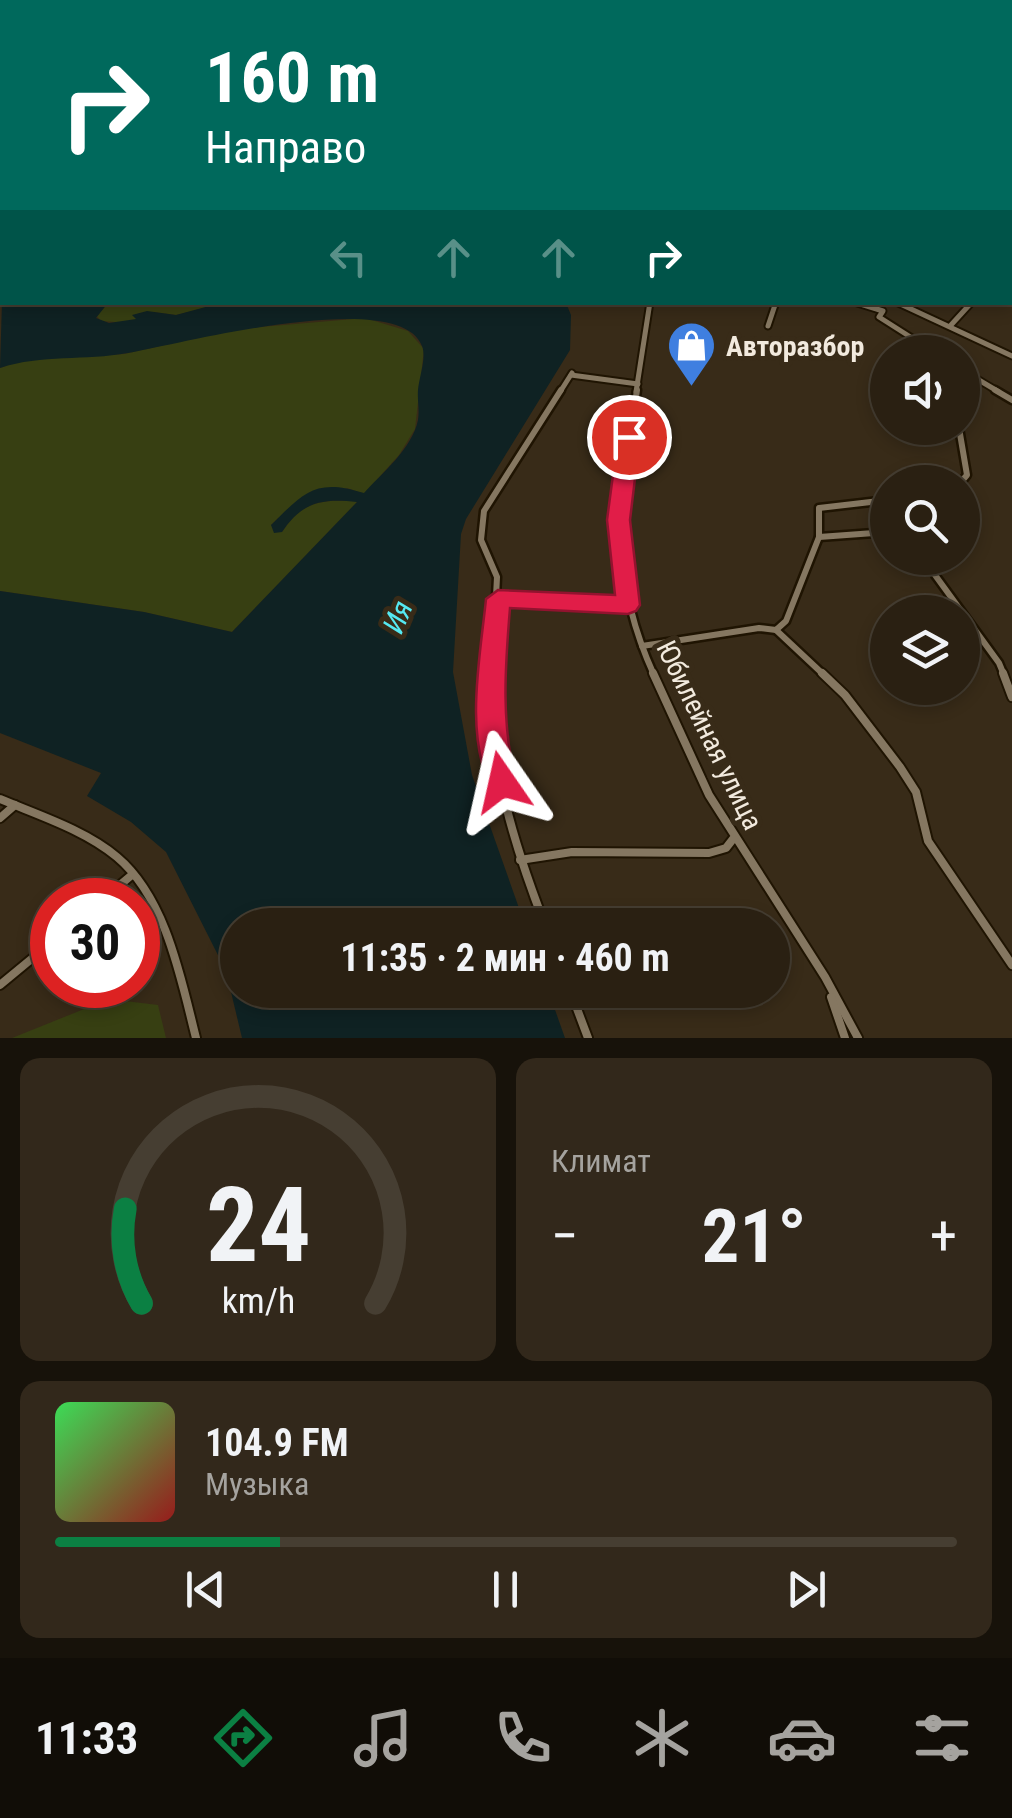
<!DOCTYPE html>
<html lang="ru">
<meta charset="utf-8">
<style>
:root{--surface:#2a2012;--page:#32281b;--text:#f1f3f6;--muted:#a5a39f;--line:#463e32;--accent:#0b8043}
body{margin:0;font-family:"Roboto Condensed",sans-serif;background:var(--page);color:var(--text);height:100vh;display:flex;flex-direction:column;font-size:38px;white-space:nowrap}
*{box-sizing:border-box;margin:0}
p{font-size:32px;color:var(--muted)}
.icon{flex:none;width:55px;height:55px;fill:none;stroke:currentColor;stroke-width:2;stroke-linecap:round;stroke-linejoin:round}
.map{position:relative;height:1038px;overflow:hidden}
.drawer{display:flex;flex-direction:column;gap:20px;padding:20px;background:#17120a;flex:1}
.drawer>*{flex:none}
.banner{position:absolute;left:0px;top:0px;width:1012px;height:305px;box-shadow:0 5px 15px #0003,0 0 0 2px var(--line);background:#00695c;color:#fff;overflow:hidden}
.tools{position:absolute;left:870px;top:335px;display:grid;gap:20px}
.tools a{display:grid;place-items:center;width:110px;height:110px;border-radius:50%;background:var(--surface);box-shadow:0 5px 15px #0003,0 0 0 2px var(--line);font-size:50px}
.speed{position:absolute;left:30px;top:878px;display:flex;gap:20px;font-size:50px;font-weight:700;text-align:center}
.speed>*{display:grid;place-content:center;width:130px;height:130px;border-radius:50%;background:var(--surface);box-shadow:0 5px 15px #0003,0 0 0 2px var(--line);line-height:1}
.speed .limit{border:15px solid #d22;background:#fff;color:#111}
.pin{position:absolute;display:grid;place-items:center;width:85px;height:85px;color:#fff;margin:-42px;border:5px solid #fff;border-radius:50%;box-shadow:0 2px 10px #0007}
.me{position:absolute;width:110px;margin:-55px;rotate:349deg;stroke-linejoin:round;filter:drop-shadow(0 0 8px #0008)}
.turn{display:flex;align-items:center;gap:35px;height:210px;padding:0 40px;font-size:45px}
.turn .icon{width:130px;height:130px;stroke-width:2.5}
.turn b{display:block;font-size:70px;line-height:85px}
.lanes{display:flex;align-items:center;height:95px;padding:0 40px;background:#0003;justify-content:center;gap:50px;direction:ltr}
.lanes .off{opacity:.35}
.big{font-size:75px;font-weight:700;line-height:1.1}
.drawer .tile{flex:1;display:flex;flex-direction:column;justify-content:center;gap:15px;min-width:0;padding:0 35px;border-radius:20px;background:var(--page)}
.drawer .dial{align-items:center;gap:0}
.dial svg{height:260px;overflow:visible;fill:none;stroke:var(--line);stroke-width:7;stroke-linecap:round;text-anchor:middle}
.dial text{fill:var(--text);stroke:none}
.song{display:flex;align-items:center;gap:30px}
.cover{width:120px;height:120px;border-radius:15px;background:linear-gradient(135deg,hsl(130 70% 55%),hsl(0 70% 35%))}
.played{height:10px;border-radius:5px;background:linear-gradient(90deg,var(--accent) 25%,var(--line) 25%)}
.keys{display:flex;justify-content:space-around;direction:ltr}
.heat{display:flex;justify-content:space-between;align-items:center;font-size:55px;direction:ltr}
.drawer .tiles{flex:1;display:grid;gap:20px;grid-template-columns:1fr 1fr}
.tile:last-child{grid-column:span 2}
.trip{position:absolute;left:220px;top:908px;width:570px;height:100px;border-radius:50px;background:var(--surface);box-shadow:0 5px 15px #0003,0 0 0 2px var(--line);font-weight:700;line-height:100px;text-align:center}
.tabs{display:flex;height:160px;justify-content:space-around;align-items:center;background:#110d07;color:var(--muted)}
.tabs .icon{width:70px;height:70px}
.tabs .selected{color:var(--accent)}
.tabs b{font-size:45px;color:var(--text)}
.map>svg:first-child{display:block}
</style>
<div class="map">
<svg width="1012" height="1038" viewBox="0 0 1012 1038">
<rect width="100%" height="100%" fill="#382b18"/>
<g fill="#373f12">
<polygon points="108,303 224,303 176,315 153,312 129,323 101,321 96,315"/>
<path d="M365,318l43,13 16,18 -9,80 -16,26 -35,39 -17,-6 -69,30 -7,7 11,7c21,-32 39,-32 76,-31l-126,131 -88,-20 -144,-21v-223l23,-8 101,-6 113,-25z"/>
<polygon points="109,999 158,1005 166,1038 12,1038"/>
</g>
<path fill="#0f2223" d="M2,302l106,1 -12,15 13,5 27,-4 -4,-4 15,-4 29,4 48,-13 342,1 5,12 -1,35 -104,169 -5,15 -8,138 19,103 53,150h-287v65h310l17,48h-323l-16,-67 -60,-119 -35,-30 -44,-26 14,-23 -101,-40v-142l144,21 88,20 125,-130c-35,-4 -55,0 -75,30l-8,1 -3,-8c32,-31 43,-48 93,-32 18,-20 48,-44 54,-73 2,-13 -2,-23 1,-37 2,-11 7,-27 3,-37 -23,-61 -245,-1 -294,7 -43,8 -86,1 -128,15z"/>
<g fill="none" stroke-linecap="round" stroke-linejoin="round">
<defs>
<g id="minor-far3">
<polyline points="78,0 82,2"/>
<polyline points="137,0 141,2"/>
<polyline points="556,0 560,2"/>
<polyline points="727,0 734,2"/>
<polyline points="978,0 983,2"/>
<polyline points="521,2 527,0"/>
<polyline points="0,125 2,129"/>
</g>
<g id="minor-far2">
<polyline points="854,302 883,311 879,317 934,352"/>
<polyline points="896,302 1012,356"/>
<polyline points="951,325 972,302"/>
<polyline points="768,326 776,302"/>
<polyline points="962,370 999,392"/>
<polyline points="571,375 638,384"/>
<polyline points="560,392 572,373"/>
<polyline points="636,392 650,302"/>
</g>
<g id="minor-far1">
<path d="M637,390c-16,110 -31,180 17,285"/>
<polyline points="995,390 1012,400"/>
<polyline points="959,428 967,475 961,482"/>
<polyline points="819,537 888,532"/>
<polyline points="935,558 935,575 999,663 1004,675"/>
<polyline points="498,599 627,605"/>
<polyline points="776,630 824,675"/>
<polyline points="642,646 759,628 776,630 786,621 819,537 819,508 888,500"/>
<polyline points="492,675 497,577 481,540 484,511 561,390"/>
</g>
<g id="minor">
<path d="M492,673c-5,86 22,172 53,252"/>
<polyline points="653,673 709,795 825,977 858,1038"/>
<polyline points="822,673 845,695 900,767 916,792 928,841 1012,965"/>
<polyline points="1003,673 1012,697"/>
<path d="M0,799c38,16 85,31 117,58 49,41 64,122 79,181"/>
<polyline points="0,818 15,805"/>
<polyline points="520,860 572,852 709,853 726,848 733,839"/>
<polyline points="102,900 133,874"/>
<polyline points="0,985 52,942"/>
<polyline points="570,990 588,1038"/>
<polyline points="831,997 845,1038"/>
</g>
<polyline id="secondary" points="816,2 825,0"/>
</defs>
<use href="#minor-far3" stroke="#1f1402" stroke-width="6"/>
<use href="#minor-far2" stroke="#1f1402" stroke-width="9"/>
<use href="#minor-far1" stroke="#1f1402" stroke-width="11"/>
<use href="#minor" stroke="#1f1402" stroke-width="12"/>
<use href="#secondary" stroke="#1f1402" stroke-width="8"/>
<use href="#minor-far3" stroke="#857761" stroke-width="4"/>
<use href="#minor-far2" stroke="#857761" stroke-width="5"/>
<use href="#minor-far1" stroke="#857761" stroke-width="6"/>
<use href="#minor" stroke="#857761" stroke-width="8"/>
<use href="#secondary" stroke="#857761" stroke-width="5"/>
</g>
<path fill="#e11d48" stroke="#92132f" stroke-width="2.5" d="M629,431l11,6 -10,83 10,85 -4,6 -8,3 -118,-6c-5,60 -9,116 6,174l-4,9 -10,3 -10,-3c-28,-57 -12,-132 -6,-192l12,-9 117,5 -8,-75 11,-83z"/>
<defs>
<symbol id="shop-pin" viewBox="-11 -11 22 30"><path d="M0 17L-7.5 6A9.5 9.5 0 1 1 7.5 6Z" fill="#3f7fe0" stroke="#382b18"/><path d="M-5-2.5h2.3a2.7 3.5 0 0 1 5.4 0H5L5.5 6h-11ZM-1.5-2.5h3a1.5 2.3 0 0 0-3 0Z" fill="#fff"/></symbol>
</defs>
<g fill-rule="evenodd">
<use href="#shop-pin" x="664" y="318" width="55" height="75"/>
</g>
<g text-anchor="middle" stroke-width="10" stroke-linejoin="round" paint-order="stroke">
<g font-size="28" font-weight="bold" fill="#f2eade" stroke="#382b18" text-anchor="start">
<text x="726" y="356">Авторазбор</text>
</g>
<g font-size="28" fill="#f2eade" stroke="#382b18">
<text transform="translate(710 735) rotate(64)" y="10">Юбилейная улица</text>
</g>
<g font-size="30" font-style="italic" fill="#55e9f2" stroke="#382b18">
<text transform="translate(398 617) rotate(-68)" y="10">Ия</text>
</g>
</g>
</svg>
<div class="tools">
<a><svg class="icon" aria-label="sound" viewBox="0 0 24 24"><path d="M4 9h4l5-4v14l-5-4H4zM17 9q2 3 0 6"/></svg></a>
<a><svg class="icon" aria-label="search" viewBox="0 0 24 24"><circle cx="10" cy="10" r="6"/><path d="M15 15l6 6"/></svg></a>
<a><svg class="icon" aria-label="layers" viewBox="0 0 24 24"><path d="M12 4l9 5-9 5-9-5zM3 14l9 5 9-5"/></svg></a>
</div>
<div class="speed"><div class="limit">30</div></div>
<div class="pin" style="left:629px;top:437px;background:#d93025"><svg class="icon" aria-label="arrive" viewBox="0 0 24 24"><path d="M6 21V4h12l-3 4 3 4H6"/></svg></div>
<svg class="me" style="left:502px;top:782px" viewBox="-20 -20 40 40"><path d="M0-17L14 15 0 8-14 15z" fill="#e11d48" stroke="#fff" stroke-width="4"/></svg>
<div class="trip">11:35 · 2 мин · 460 m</div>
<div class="banner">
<div class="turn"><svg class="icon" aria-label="right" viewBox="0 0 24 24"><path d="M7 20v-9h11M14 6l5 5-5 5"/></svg><div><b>160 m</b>Направо</div></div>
<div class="lanes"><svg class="icon off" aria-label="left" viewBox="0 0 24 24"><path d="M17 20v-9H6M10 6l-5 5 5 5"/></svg><svg class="icon off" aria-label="ahead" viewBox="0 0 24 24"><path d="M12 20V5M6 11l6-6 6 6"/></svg><svg class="icon off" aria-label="ahead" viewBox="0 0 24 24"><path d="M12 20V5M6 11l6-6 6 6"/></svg><svg class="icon" aria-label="right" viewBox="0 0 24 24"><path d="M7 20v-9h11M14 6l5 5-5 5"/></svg></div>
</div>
</div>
<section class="drawer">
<div class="tiles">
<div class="tile dial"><svg viewBox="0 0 100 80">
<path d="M14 69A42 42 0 1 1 86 69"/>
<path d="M14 69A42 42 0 0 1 9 40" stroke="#0b8043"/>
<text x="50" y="56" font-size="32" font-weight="700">24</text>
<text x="50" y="72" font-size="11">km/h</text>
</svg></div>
<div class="tile"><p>Климат</p>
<div class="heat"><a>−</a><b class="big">21°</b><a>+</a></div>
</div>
<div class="tile">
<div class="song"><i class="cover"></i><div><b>104.9 FM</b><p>Музыка</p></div></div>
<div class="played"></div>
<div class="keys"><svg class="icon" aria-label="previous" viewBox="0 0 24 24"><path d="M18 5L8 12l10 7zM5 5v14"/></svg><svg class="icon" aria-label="pause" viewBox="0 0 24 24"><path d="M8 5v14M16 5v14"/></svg><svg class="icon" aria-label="next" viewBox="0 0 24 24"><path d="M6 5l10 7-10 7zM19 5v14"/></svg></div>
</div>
</div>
</section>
<nav class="tabs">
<b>11:33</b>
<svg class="icon selected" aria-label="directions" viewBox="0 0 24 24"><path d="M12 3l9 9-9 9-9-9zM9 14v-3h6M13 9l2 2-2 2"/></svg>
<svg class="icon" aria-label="music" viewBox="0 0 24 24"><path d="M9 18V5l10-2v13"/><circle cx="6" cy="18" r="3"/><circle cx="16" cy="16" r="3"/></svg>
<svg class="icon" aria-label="phone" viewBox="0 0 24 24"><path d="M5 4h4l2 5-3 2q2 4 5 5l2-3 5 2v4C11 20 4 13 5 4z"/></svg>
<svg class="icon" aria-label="climate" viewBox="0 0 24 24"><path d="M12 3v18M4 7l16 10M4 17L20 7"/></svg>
<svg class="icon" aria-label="car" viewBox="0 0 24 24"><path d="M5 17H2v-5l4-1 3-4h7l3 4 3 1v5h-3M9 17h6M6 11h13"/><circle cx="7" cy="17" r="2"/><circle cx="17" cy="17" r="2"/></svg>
<svg class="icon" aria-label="filters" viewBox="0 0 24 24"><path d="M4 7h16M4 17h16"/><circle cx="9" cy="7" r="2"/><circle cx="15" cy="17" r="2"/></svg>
</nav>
